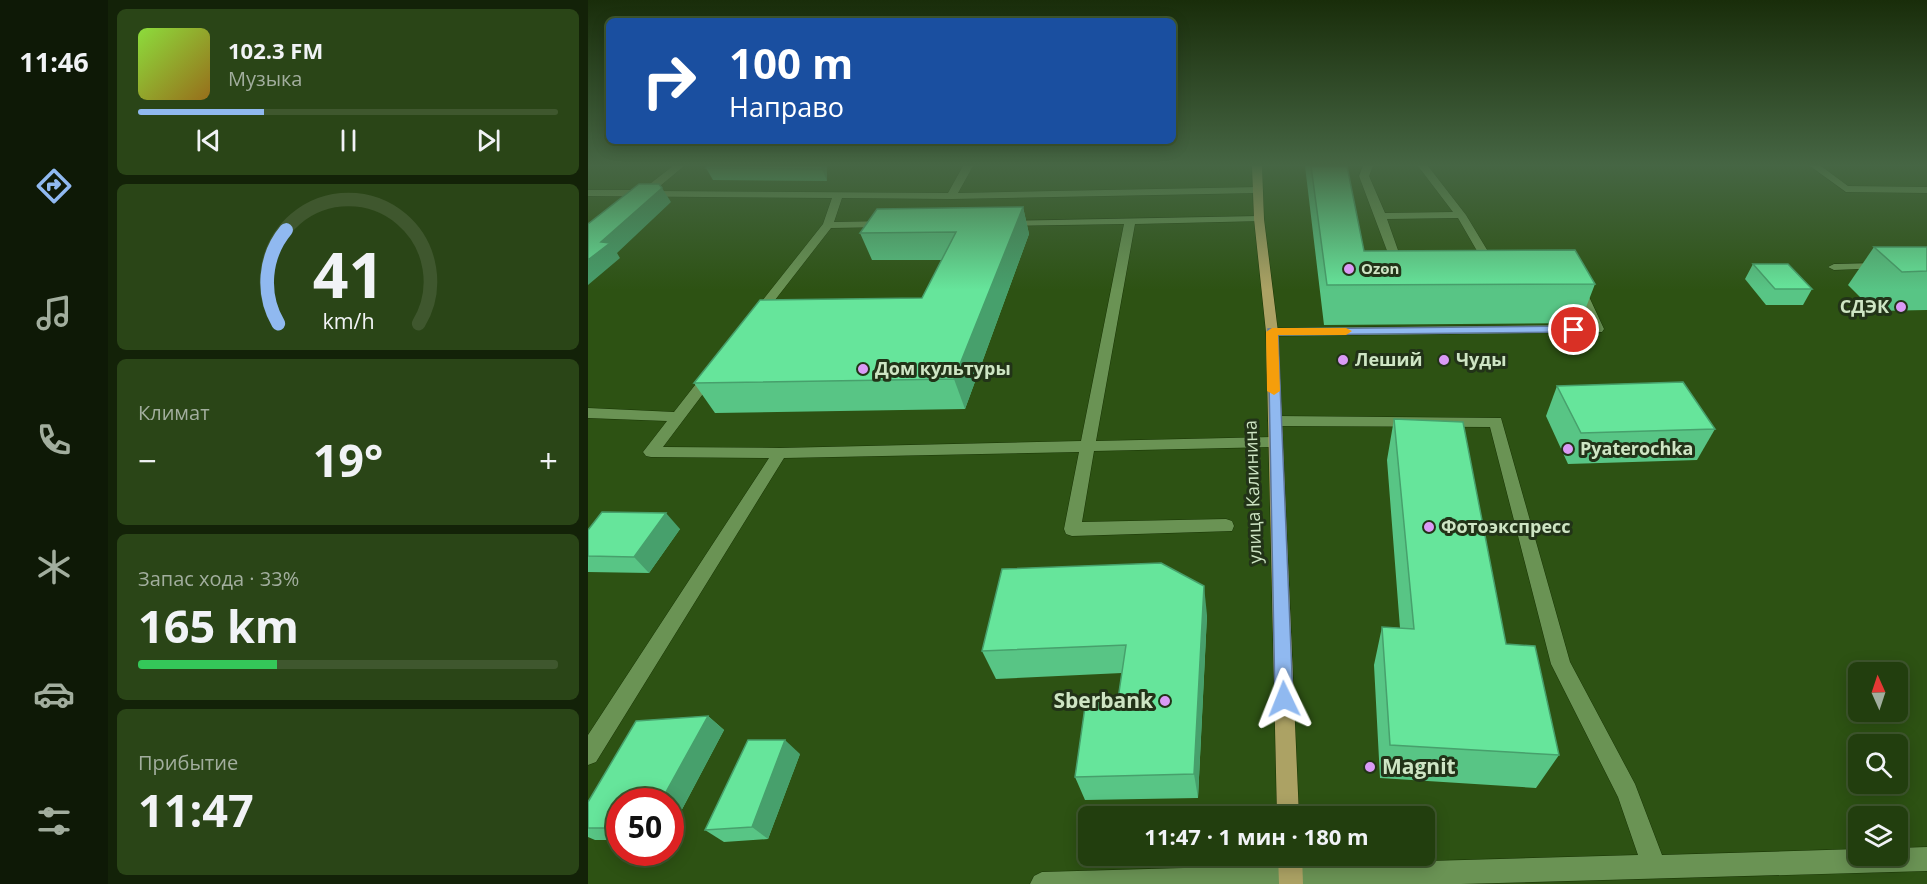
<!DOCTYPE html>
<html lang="ru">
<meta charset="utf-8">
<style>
:root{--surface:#223e0e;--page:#2a4517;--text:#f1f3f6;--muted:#a2ae9e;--line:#3f572e;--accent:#90b9f0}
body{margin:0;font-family:"Open Sans",sans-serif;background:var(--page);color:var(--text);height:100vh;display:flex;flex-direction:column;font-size:22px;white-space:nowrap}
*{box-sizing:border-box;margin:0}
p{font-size:20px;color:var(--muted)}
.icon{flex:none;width:33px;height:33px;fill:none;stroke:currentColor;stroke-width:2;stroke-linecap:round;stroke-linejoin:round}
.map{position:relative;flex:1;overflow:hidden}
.side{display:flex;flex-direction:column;gap:9px;padding:9px;background:#132208;width:480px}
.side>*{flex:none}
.hud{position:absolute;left:18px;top:18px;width:570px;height:126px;border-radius:9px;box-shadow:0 3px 15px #0003,0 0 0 2px var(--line);background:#1a4fa0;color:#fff;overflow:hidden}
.needle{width:39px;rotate:357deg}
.tools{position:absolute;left:1260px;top:662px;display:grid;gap:12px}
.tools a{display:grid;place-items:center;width:60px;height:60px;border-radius:9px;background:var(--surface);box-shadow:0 3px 15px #0003,0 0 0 2px var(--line);font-size:30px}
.speed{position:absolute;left:18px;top:788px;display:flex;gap:12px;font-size:30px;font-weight:700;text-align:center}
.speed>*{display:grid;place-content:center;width:78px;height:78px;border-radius:50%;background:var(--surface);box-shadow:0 3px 15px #0003,0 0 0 2px var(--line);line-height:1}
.speed .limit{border:9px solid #d22;background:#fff;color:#111}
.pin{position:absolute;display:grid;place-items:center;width:51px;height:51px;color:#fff;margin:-26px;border:3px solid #fff;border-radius:50%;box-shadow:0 2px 6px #0007}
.me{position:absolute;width:66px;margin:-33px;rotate:358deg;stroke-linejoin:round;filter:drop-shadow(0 0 4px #0008)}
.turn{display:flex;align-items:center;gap:21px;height:126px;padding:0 24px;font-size:27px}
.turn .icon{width:78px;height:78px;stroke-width:2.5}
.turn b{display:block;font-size:42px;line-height:51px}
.big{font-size:45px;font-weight:700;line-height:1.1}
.side .widget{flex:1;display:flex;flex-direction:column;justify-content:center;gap:9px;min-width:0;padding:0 21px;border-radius:9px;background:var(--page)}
.side .dial{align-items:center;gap:0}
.dial svg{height:156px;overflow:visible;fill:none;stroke:var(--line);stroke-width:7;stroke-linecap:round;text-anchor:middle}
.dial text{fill:var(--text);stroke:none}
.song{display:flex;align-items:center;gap:18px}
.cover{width:72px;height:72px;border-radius:9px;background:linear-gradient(135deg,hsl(90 70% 55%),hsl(40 70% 35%))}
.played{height:6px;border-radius:3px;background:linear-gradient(90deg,var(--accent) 30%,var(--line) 30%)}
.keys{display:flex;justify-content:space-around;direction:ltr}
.heat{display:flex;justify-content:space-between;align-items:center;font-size:33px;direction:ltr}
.charge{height:9px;border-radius:4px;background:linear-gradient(90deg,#34c759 33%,var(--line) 0)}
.trip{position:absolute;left:490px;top:806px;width:357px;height:60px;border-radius:9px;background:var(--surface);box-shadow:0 3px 15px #0003,0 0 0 2px var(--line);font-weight:700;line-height:60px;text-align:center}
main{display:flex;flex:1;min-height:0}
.menu{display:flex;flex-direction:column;width:108px;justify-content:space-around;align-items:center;background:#0e1906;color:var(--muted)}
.menu .icon{width:42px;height:42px}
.menu .active{color:var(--accent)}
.menu b{font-size:27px;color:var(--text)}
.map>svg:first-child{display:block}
</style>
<main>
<nav class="menu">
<b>11:46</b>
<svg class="icon active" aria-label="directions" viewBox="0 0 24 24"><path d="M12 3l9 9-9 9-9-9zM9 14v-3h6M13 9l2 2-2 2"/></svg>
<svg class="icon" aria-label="music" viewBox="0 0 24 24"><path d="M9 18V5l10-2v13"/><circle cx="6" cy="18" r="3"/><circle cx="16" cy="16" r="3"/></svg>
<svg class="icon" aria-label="phone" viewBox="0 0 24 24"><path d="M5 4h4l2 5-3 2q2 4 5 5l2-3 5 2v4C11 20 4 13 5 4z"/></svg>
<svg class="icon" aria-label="climate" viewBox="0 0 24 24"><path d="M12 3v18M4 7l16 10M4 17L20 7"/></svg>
<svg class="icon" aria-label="car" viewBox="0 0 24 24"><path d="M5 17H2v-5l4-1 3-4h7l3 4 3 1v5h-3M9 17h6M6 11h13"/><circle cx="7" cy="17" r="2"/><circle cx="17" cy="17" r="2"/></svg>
<svg class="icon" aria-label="filters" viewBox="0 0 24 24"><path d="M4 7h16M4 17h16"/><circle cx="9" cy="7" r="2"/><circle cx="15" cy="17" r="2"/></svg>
</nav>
<section class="side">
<div class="widget">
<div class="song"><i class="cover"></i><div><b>102.3 FM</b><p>Музыка</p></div></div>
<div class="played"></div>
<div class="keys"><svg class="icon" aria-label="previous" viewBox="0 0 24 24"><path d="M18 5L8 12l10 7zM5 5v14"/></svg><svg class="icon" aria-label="pause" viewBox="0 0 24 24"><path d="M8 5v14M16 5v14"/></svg><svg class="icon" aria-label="next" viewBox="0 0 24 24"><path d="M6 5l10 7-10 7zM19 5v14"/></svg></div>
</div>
<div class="widget dial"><svg viewBox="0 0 100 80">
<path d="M14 69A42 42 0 1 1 86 69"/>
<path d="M14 69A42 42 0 0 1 18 21" stroke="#90b9f0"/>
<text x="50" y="56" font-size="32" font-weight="700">41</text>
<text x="50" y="72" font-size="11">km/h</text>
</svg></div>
<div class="widget"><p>Климат</p>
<div class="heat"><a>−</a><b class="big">19°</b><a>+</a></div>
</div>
<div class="widget"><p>Запас хода · 33%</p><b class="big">165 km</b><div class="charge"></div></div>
<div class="widget"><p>Прибытие</p><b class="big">11:47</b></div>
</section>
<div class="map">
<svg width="1339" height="884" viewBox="0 0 1339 884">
<rect width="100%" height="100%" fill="#2d5213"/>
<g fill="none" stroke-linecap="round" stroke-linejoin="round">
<defs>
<g id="minor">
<polygon points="85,166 96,166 66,191 360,193 375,166 385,166 370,193 670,187 675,190 670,193 363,199 254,198 246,222 299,221 304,224 299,227 243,228 173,318 169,319 163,315 235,224 244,198 0,196 0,190 54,190"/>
<polygon points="775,166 785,166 781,176 797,213 865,212 830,166 840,166 878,215 910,268 908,270 900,270 870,218 799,219 817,270 815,272 807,272 771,176"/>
<polygon points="1222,166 1233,166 1260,186 1339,187 1339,193 1258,192"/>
<polygon points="671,216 675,217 675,221 547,224 508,441 687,437 694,442 687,447 506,451 494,522 638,519 644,521 646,526 644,531 484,536 478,534 476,529 491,452 196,458 8,762 0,765 0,735 181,458 63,457 58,456 55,452 79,421 0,418 0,408 86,412 118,371 123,370 130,374 75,447 192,448 493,441 536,224 419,226 414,223 415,221"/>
<polygon points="1291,263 1297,266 1295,268 1246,270 1240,267 1246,264"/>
<polygon points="991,284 997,288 1016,329 1014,332 684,336 678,332 684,328 1002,325 985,288"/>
<polygon points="687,416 913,418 982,662 1047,784 1074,855 1270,849 1270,855 1310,855 1310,848 1339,847 1339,871 873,884 442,884 446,876 454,872 1050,855 1030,797 963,664 902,427 687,426 680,421"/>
</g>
<g id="major">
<polygon points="664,166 674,166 676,219 690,332 711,816 689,816 678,332 666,219"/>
<polygon points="690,855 714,855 715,884 691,884"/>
</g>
</defs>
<use href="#minor" stroke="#193505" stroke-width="1"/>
<use href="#major" stroke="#193505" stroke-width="1"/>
<use href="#minor" fill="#6a9354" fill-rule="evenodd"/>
<use href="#major" fill="#aca264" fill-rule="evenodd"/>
</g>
<g fill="#58c585">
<polygon points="239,166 239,181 125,180 118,168"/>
<polygon points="717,166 759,166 776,251 1007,284 992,323 736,325"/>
<polygon points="435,207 441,234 377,409 127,413 106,383 334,298 354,260 284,260 272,233"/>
<polygon points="1286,247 1339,247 1339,310 1286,311 1260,285"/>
<polygon points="1165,264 1224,289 1215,305 1178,305 1157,279"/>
<polygon points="969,386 1127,429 1109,460 980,464 958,416"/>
<polygon points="806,419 918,644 971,755 948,788 792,778 786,665 794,627 812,628 799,460"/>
<polygon points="92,529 61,573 0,572 0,530"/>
<polygon points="619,615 610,798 497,800 487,777 530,699 534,673 408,679 394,651"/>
<polygon points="120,716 136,730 82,832 82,801 32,801 32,840 7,840 0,837 0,802"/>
<polygon points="212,754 180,839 136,842 117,830"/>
</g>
<g fill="#47a06c">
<polygon points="234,166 239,166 239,181 234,169"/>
<polygon points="74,188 83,202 29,253 32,258 0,285 0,260 13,242"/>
<polygon points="435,207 441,234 377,409 366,379"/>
<polygon points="78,513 92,529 61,573 46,557"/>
<polygon points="616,586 619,615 610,798 606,774"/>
<polygon points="120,716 136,730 82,832 82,801 73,801"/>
<polygon points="197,740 212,754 180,839 164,827"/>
</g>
<g fill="#66e59b" stroke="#47a06c" stroke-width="1.5">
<polygon points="120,166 234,166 234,169 118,168"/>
<polygon points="723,166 759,166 776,251 987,250 1007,284 739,285"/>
<polygon points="51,184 71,184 74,188 13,242 22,243 0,260 0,224"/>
<polygon points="435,207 366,379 106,383 172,300 334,298 368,232 272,233 289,209"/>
<polygon points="1286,247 1339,247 1339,271 1314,272"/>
<polygon points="1165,264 1200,264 1224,289 1187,289"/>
<polygon points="1095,382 1127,429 993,433 969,386"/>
<polygon points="806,419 875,422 918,644 947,646 971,755 802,745 794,627 826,629"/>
<polygon points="14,512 78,513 46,557 0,556 0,530"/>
<polygon points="573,563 616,586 606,774 487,777 498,700 530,699 538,645 394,651 414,569"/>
<polygon points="120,716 73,801 32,801 32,828 0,828 0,802 48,721"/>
<polygon points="160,740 197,740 164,827 117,830"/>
</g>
<linearGradient id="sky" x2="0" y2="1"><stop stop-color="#192d0a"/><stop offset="0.57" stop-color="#466644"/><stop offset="1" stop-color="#466644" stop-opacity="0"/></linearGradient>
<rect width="1339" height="290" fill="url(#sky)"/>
<polygon fill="#90b9f0" stroke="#5e789c" stroke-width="1.5" points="986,326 992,330 990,332 690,335 705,699 703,705 696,708 690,705 687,699 680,329"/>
<polygon fill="#f59e0b" points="684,328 758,328 764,331 758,335 690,335 692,391 686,395 679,391 678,332"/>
<g fill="#da9af6" stroke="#223318" stroke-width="2">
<circle cx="761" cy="269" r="6"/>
<circle cx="1313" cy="307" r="6"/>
<circle cx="755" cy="360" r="6"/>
<circle cx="856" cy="360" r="6"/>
<circle cx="275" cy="369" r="6"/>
<circle cx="980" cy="449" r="6"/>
<circle cx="841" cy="527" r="6"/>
<circle cx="577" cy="701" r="6"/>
<circle cx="782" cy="767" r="6"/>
</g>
<g text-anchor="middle" stroke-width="6" stroke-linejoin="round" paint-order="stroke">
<g font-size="15" font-weight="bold" fill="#cee5c4" stroke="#223318" text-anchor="start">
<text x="773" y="274">Ozon</text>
</g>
<g font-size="18" font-weight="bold" fill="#cee5c4" stroke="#223318" text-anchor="start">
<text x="1301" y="313" text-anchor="end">СДЭК</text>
<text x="767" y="366">Леший</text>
<text x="868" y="366">Чуды</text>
<text x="287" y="375">Дом культуры</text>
<text x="992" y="455">Pyaterochka</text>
<text x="853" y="533">Фотоэкспресс</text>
</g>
<g font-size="18" fill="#cee5c4" stroke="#223318">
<text transform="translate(665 492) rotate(-92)" y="6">улица Калинина</text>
</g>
<g font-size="21" font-weight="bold" fill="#cee5c4" stroke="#223318" text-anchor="end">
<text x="565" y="708">Sberbank</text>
<text x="794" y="774" text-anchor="start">Magnit</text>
</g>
</g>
</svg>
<div class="tools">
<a><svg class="needle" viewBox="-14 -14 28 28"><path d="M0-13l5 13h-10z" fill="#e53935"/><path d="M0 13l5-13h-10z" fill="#a2ae9e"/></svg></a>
<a><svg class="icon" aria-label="search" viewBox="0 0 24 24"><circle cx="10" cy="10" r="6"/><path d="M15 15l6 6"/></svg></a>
<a><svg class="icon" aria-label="layers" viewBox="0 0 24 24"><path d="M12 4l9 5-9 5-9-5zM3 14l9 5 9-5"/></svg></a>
</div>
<div class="speed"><div class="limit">50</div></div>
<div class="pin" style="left:986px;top:330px;background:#d93025"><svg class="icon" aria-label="arrive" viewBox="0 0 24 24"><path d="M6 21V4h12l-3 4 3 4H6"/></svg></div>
<svg class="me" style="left:696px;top:699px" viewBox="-20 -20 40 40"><path d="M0-17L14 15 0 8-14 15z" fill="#90b9f0" stroke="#fff" stroke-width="4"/></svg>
<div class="trip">11:47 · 1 мин · 180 m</div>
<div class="hud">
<div class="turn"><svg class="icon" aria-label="right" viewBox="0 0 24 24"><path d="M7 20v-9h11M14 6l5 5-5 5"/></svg><div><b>100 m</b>Направо</div></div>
</div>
</div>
</main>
